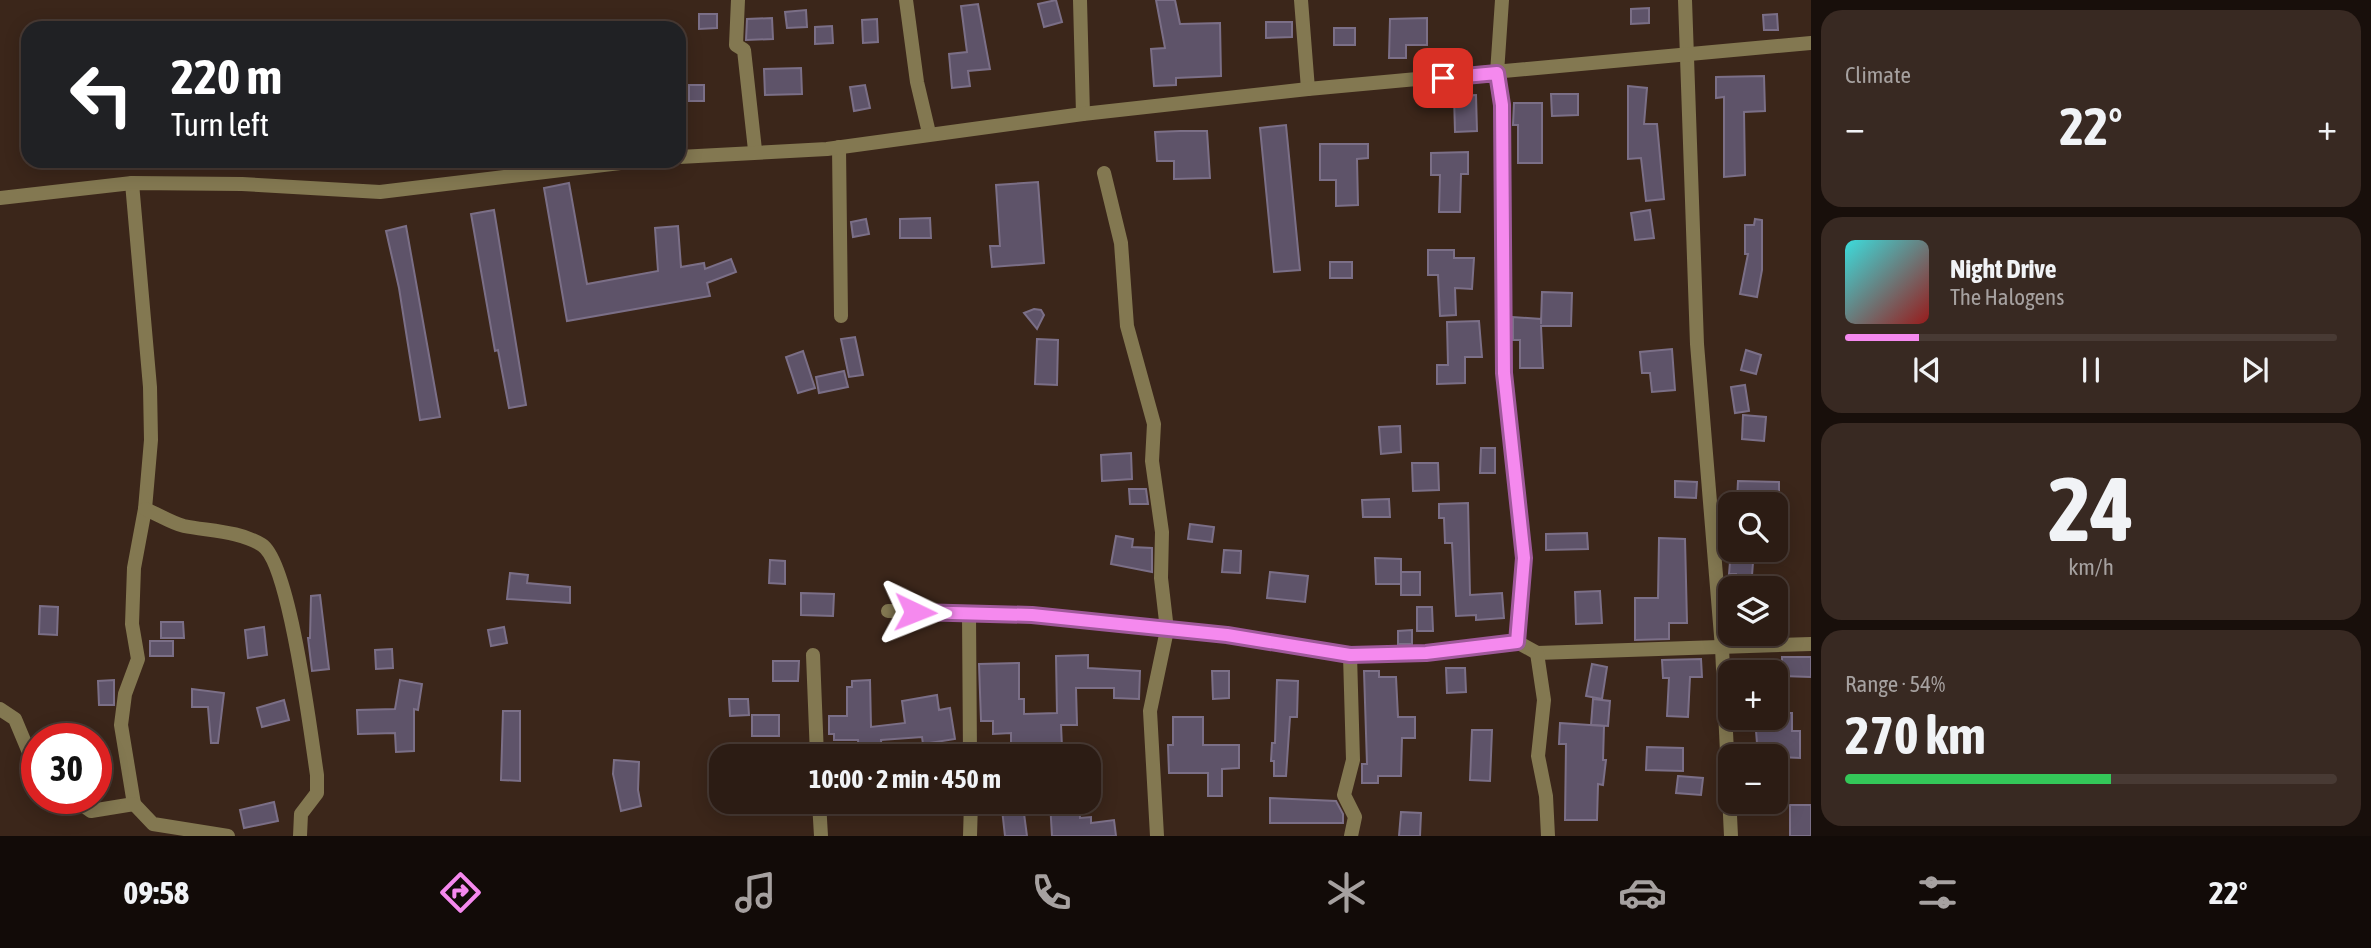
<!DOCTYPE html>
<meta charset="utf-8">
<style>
:root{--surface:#2c1c14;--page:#382922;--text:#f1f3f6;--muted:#a6a1a0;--line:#483a34;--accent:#f589ee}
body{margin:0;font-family:"Asap Condensed",sans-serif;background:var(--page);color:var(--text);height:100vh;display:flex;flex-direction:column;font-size:26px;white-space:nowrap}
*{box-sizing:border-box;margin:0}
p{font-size:23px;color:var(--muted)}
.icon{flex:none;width:38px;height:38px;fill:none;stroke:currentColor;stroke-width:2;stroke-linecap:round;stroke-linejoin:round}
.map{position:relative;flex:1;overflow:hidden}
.sheet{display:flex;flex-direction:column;gap:10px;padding:10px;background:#180f0b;width:560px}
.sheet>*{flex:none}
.hud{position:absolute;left:21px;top:21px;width:665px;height:147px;border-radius:21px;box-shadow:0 4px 18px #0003,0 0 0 2px var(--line);background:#202124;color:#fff;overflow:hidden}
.fabs{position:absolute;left:1718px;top:492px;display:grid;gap:14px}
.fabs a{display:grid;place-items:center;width:70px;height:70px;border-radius:14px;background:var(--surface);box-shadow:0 4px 18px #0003,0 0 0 2px var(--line);font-size:35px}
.speed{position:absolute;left:21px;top:723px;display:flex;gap:14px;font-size:35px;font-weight:700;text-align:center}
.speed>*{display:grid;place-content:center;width:91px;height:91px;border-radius:50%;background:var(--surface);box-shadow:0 4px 18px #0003,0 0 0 2px var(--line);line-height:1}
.speed .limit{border:10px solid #d22;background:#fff;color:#111}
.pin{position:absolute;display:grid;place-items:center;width:60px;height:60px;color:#fff;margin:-30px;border-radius:14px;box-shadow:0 4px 10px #0006}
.me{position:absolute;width:77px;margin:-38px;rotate:92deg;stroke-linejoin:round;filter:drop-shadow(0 0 5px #0008)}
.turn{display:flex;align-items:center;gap:24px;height:147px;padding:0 35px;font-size:32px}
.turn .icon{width:91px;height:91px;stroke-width:2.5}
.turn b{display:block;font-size:49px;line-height:60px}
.big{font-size:52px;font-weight:700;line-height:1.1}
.sheet .card{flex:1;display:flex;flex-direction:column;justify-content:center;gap:10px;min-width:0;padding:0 24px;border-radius:21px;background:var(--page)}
.sheet .dial{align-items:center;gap:0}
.dial b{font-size:91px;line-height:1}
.song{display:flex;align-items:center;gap:21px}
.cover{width:84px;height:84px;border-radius:10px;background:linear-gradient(135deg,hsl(180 70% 55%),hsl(0 70% 35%))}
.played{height:7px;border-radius:4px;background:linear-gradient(90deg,var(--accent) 15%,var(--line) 15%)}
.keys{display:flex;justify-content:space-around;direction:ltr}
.heat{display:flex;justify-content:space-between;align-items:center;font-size:38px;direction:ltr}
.charge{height:10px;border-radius:5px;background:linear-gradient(90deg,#34c759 54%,var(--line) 0)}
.trip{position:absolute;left:709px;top:744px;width:392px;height:70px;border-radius:21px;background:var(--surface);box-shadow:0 4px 18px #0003,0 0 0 2px var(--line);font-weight:700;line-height:70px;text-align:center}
.tabs{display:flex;height:112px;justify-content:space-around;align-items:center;background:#120b08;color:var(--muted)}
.tabs .icon{width:49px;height:49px}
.tabs .selected{color:var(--accent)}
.tabs b{font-size:32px;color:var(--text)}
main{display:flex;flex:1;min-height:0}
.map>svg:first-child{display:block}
</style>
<main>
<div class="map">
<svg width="1811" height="836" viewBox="0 0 1811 836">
<rect width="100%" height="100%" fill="#3b261a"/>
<g fill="#5e5369" stroke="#7b6f87" stroke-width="2">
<polygon points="1056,0 1062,22 1044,27 1038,4"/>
<polygon points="1156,0 1175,0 1180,24 1220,23 1221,76 1176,78 1176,85 1154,86 1151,49 1165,48"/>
<polygon points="978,4 990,69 968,71 970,86 952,88 949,54 967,52 961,6"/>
<polygon points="1649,8 1649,23 1631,24 1631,9"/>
<polygon points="806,10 807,27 787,28 785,12"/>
<polygon points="699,14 717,14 717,28 699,29"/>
<polygon points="1777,14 1778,30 1764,30 1763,15"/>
<polygon points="772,18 773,39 746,40 747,19"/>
<polygon points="1427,18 1427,45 1406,45 1406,58 1389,58 1390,19"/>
<polygon points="877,19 878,42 863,43 862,20"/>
<polygon points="1266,22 1292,22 1292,37 1266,38"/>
<polygon points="832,26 833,43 815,44 815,27"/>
<rect x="1334" y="28" width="21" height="17"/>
<polygon points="801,68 802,94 765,95 764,69"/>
<polygon points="1764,76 1765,111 1744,112 1745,175 1724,177 1724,97 1716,98 1716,77"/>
<rect x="689" y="85" width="15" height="16"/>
<polygon points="865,85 870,108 854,111 850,87"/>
<polygon points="1628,86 1647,88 1644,124 1657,124 1664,199 1646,201 1641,158 1628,159"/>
<polygon points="1551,94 1578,94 1578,115 1552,116"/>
<polygon points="1476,95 1477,131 1455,132 1454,96"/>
<polygon points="1514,103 1542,103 1542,163 1518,163 1518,125 1513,125"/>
<polygon points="1286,125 1300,270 1274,272 1260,128"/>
<polygon points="1180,131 1207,131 1210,178 1174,179 1174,161 1157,161 1155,132"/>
<polygon points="1320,144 1368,144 1368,158 1357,159 1358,205 1336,206 1336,180 1320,180"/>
<polygon points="1468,152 1468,174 1461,174 1460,212 1439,212 1440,175 1431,175 1431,153"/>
<polygon points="1038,182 1044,263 992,267 990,246 1000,246 996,185"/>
<polygon points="569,183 587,284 658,271 655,228 678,226 681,267 704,263 705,269 731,259 736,272 707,283 710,296 567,321 544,188"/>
<polygon points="494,210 526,405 509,408 498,350 495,351 471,214"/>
<polygon points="1650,210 1654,238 1635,240 1631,213"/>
<polygon points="930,218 931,238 900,238 900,219"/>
<polygon points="866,219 869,234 853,237 851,222"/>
<polygon points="1755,219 1762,220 1762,270 1757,297 1740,294 1748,254 1745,254 1745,225 1754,225"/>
<polygon points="406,226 440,417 420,420 399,288 386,231"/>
<polygon points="1428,250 1454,250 1454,258 1474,258 1472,289 1455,288 1456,315 1440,316 1438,275 1428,275"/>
<rect x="1330" y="262" width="22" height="16"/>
<polygon points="1542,292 1572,293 1571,326 1541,326 1543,368 1520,368 1520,340 1513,340 1513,317 1541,319 1541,324"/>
<polygon points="1034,309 1041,310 1044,315 1037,329 1024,313"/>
<polygon points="1479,321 1482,357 1465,357 1465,383 1437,384 1437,365 1448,365 1447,322"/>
<polygon points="855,337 863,375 849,377 841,339"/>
<polygon points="1037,339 1058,340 1057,385 1035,384"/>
<polygon points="1672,349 1675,390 1652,392 1650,373 1642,373 1640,352"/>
<polygon points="1746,350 1761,355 1756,374 1741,370"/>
<polygon points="803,351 815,388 798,393 786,357"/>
<polygon points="844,371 848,387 819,393 816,377"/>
<polygon points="1745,385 1749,411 1735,413 1731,387"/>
<polygon points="1743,415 1766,417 1764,441 1742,439"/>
<polygon points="1400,426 1401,452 1381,454 1379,427"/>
<polygon points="1481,448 1495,448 1495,473 1480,473"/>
<polygon points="1131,453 1132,479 1102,481 1101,455"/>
<polygon points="1412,463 1438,463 1439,490 1413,491"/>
<polygon points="1675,481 1697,482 1696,498 1675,497"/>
<polygon points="1738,481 1779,482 1779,502 1737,501"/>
<polygon points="1129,489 1146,489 1148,504 1130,504"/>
<polygon points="1389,499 1390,517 1363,517 1362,500"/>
<polygon points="1468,503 1470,595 1502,593 1504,618 1476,620 1476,615 1456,616 1452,543 1445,543 1444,518 1439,518 1439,504"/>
<polygon points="1190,524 1214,527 1212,542 1188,539"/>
<polygon points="1587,533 1588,549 1546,550 1546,534"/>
<polygon points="1116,536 1133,539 1132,547 1152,548 1152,572 1111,564"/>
<polygon points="1659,538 1685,539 1687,623 1669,623 1669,639 1635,640 1635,598 1658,598"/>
<polygon points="1224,550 1241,551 1240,573 1222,572"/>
<polygon points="1731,550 1754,550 1751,588 1735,588 1736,574 1729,574"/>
<polygon points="1375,558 1401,559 1401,584 1376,584"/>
<polygon points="770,560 785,561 785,584 769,583"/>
<polygon points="1270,572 1308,576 1305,602 1267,598"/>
<rect x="1401" y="572" width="19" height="23"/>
<polygon points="510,573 528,575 527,583 570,587 570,603 507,599"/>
<polygon points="1600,591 1602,623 1576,624 1575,592"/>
<polygon points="801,593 834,594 833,616 801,615"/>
<polygon points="320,595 329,669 312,671 308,638 310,638 311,596"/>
<polygon points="40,606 58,607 57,635 39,634"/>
<polygon points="1417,607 1432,607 1433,631 1417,631"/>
<polygon points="161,622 183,622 184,638 161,638"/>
<polygon points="264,627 267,655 248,658 245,630"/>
<polygon points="504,627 507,643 491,646 488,630"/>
<polygon points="1412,630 1412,644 1398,644 1398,631"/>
<rect x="150" y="641" width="23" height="15"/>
<polygon points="392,649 393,668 376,669 375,650"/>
<polygon points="1088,655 1088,668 1140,671 1139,699 1114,698 1114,688 1076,688 1077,725 1061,725 1062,747 1033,748 1033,755 1011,755 1011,733 993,734 993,721 981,721 979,664 1019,663 1019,699 1024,699 1024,714 1057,713 1056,656"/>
<polygon points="1782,657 1811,657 1811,677 1782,676"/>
<polygon points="1701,659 1702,677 1690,677 1688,717 1667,716 1669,678 1663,678 1662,660"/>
<polygon points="773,661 799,661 798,681 773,681"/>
<polygon points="1592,664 1607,667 1602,699 1586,696"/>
<polygon points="1446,668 1465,668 1466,692 1447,693"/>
<polygon points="1212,671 1229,671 1229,698 1213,699"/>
<polygon points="1364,671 1379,671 1379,677 1396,677 1398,717 1415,717 1415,738 1402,738 1401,776 1378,776 1378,783 1362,783 1362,764 1367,764"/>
<polygon points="114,680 114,705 99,705 98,681"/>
<polygon points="400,680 422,684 418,710 414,709 414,751 396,752 395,733 358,734 357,710 395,709"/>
<polygon points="870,680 871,727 905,723 902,701 937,695 939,710 950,708 955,739 923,744 922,737 881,740 882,756 859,756 858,740 834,740 834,734 829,734 829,716 847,716 847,687 852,687 852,681"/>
<polygon points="1277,680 1298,681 1297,717 1290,717 1286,776 1274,776 1274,761 1271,761 1272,743 1275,743"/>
<polygon points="192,689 224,693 218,743 211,743 208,707 192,707"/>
<polygon points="729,699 748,699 749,715 730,716"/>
<polygon points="1593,699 1610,701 1608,726 1591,725"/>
<polygon points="284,700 289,720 262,727 257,708"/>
<polygon points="503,711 520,711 520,781 501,780"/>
<polygon points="1776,713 1792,713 1792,731 1800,731 1800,758 1758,756 1755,718 1776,718"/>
<rect x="752" y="715" width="27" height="21"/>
<polygon points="1173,717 1203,717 1203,745 1239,745 1239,768 1222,769 1222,796 1208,796 1208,773 1169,773 1168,745 1173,745"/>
<polygon points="1560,723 1604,726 1603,760 1606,760 1603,785 1598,784 1597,820 1565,820 1566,744 1559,744"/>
<polygon points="1472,730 1492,730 1490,781 1470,780"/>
<polygon points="1647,747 1683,748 1683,771 1646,770"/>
<polygon points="614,760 639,762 638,790 641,806 621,811 613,774"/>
<polygon points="1678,776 1703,778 1701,795 1676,793"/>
<polygon points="1270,798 1336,801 1343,814 1343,823 1270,823"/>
<polygon points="274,802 278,821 244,828 240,810"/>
<polygon points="1050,802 1079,802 1080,818 1091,817 1091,823 1114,820 1116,836 1052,836"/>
<rect x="1790" y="805" width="21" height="31"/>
<polygon points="1023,806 1027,836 1005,836 1002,809"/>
<polygon points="1401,812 1421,813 1420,836 1399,836"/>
</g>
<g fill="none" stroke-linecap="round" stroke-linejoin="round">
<g stroke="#837851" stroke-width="14">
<polyline points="738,0 736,45 744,50 755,150"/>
<polyline points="906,0 917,82 929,133"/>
<polyline points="1080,0 1083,114"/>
<polyline points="1301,0 1308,89"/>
<polyline points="1502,0 1497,73 1503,130 1504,373 1524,558 1517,642"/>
<polyline points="1685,0 1697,344 1722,648 1731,836"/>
<polyline points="839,147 841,316"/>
<polyline points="679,157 827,149 1083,114 1308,89 1811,43"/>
<polyline points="1104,173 1121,243 1127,326 1154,424 1152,461 1162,532 1161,578 1167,630 1150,711 1157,836"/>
<polyline points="132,183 150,387 151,440 145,509 134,568 132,624 138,659 125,694 121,725 134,804"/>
<polyline points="0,198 132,183 242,184 380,192 637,161"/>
<path d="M145,509c13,5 26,14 39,17 25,5 56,5 78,19 28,18 49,191 55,230v18l-16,21 -1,22"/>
<polyline points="888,611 1032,615 1228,635 1350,655 1426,653 1517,642 1537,653 1811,644"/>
<polyline points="969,614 970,756"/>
<polyline points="1537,653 1544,700 1538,756 1546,796 1548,836"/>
<polyline points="813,655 817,756"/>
<polyline points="1350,655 1353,760 1344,795 1355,817 1351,836"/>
<polyline points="0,709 15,719 28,750 37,761"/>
<polyline points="73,798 91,811 134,804 153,824 228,836"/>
<polyline points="819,802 821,836"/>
<polyline points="970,836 971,802"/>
</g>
</g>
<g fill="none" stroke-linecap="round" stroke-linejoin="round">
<defs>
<polyline id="route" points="915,612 1032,615 1227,635 1350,655 1426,653 1517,642 1524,558 1504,373 1502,105 1497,73 1443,78"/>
</defs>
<use href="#route" stroke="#9f599b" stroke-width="18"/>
<use href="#route" stroke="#f589ee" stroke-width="12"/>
</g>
</svg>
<div class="fabs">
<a><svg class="icon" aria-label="search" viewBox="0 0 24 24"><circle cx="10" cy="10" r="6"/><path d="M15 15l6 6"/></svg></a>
<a><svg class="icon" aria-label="layers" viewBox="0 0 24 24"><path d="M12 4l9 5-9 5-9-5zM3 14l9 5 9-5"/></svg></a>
<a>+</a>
<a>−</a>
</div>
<div class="speed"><div class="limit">30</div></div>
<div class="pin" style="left:1443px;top:78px;background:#d93025"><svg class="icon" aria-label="arrive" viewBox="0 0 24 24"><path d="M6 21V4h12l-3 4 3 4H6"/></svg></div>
<svg class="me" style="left:915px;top:612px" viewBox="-20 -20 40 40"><path d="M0-17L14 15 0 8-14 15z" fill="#f589ee" stroke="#fff" stroke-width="4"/></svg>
<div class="trip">10:00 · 2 min · 450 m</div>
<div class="hud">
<div class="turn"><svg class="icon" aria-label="left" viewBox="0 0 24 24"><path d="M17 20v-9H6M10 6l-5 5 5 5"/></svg><div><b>220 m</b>Turn left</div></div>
</div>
</div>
<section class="sheet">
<div class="card"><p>Climate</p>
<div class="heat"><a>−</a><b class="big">22°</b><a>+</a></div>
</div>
<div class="card">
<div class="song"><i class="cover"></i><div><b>Night Drive</b><p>The Halogens</p></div></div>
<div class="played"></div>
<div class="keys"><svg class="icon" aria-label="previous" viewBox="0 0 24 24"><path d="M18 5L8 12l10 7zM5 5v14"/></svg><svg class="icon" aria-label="pause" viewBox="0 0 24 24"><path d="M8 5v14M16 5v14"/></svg><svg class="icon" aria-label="next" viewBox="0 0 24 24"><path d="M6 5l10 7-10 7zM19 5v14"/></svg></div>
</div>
<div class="card dial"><b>24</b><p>km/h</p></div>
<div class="card"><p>Range · 54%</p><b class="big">270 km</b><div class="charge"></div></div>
</section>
</main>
<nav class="tabs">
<b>09:58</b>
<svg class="icon selected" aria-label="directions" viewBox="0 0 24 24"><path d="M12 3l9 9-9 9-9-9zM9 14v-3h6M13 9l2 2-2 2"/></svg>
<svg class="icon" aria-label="music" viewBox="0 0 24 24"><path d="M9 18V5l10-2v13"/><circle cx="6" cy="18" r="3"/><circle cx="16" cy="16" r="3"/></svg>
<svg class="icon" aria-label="phone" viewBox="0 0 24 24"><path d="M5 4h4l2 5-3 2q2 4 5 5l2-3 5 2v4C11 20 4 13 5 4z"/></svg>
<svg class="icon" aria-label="climate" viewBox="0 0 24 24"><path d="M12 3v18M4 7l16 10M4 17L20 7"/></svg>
<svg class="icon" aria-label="car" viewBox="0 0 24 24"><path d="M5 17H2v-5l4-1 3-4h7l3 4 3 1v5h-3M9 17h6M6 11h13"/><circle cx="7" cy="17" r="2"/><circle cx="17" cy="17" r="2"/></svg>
<svg class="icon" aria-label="filters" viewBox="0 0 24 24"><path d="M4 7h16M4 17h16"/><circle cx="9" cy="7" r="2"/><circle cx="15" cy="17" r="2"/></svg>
<b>22°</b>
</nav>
